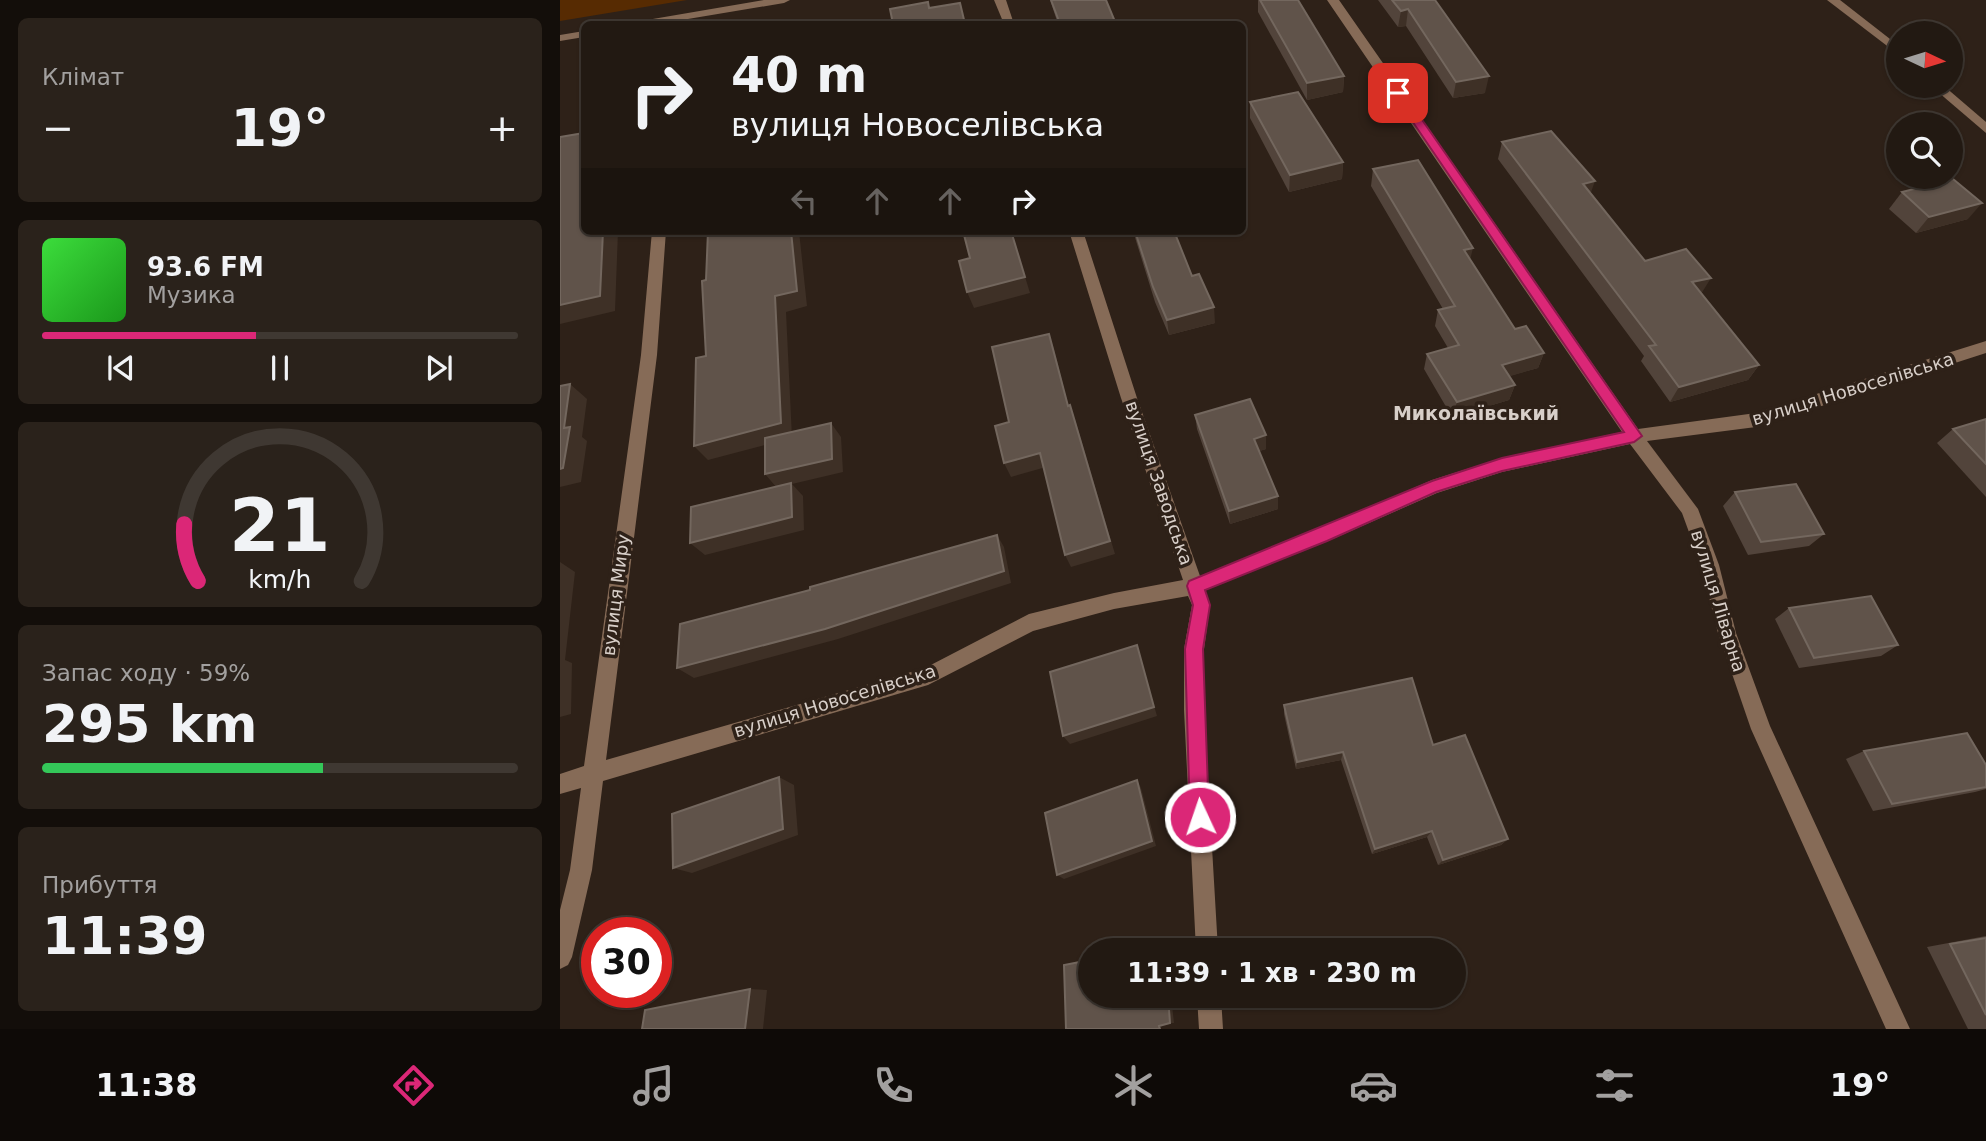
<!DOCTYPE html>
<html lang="uk">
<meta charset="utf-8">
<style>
:root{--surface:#221912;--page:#2a221b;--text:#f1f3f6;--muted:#a2a09f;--line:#3f3832;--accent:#db2777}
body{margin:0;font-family:"DejaVu Sans",sans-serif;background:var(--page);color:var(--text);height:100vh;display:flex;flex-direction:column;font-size:26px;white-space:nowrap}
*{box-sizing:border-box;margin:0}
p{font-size:23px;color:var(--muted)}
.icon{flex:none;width:38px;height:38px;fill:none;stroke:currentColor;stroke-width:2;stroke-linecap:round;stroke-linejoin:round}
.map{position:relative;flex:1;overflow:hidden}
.drawer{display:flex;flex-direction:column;gap:18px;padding:18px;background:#130e0a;width:560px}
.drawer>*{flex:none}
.hud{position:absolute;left:21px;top:21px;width:665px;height:214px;border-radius:10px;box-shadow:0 2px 5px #0004,0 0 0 2px var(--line);background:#221912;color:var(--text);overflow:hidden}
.needle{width:46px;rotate:94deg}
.controls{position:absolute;left:1326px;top:21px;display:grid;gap:14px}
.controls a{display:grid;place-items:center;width:77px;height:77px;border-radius:50%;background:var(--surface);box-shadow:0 2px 5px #0004,0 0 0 2px var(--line);font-size:35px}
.speed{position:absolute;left:21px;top:917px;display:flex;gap:14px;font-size:35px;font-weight:700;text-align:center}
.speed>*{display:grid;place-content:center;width:91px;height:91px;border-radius:50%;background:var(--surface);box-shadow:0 2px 5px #0004,0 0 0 2px var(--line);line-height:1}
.speed .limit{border:10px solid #d22;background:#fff;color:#111}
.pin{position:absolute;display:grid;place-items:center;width:60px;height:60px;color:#fff;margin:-30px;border-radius:14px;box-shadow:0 4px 10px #0006}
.me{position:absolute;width:77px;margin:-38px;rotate:357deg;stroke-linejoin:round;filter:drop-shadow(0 0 5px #0008)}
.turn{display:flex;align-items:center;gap:24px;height:147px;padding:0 35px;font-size:32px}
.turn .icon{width:91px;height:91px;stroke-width:2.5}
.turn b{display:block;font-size:49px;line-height:60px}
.lanes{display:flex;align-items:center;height:66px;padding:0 35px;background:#0003;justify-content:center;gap:35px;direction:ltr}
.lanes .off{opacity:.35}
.big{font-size:52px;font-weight:700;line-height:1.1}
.drawer .tile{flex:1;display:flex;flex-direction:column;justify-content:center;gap:10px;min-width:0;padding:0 24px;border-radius:10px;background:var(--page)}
.drawer .dial{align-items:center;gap:0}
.dial svg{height:182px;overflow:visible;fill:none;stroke:var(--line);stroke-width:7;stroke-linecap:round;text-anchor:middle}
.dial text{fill:var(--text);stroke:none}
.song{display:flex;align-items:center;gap:21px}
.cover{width:84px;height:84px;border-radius:10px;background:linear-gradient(135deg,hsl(120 70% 55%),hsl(120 70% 35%))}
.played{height:7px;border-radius:4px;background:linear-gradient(90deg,var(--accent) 45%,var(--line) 45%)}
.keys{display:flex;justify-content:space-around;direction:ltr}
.heat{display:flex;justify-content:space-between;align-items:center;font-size:38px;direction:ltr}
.charge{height:10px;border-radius:5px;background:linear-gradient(90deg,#34c759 59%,var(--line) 0)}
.trip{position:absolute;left:518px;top:938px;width:388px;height:70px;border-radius:35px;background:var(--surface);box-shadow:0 2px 5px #0004,0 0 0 2px var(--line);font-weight:700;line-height:70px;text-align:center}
.dock{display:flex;height:112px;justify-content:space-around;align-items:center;background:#0e0a07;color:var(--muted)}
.dock .icon{width:49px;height:49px}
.dock .current{color:var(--accent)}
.dock b{font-size:32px;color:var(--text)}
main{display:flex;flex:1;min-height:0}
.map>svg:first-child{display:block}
</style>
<main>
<section class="drawer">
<div class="tile"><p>Клімат</p>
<div class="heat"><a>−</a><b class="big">19°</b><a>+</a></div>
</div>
<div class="tile">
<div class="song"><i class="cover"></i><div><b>93.6 FM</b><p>Музика</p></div></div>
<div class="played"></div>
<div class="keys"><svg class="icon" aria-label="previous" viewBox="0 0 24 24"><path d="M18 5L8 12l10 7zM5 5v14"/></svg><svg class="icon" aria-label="pause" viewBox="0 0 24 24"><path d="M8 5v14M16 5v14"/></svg><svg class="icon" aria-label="next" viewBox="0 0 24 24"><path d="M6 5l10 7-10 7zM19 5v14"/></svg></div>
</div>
<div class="tile dial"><svg viewBox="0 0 100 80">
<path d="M14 69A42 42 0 1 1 86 69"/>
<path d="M14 69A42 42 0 0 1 8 44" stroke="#db2777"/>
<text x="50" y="56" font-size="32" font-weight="700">21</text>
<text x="50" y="72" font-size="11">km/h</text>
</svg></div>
<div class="tile"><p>Запас ходу · 59%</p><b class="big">295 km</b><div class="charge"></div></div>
<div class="tile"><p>Прибуття</p><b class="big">11:39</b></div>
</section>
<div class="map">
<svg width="1426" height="1029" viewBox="0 0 1426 1029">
<rect width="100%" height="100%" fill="#2e2118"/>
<polygon fill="#572b02" points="0,0 127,0 0,21"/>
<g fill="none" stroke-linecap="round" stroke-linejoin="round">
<g fill="#866b57" fill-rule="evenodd">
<polygon points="204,0 230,0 224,3 98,24 75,24 81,21"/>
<polygon points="434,0 446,0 454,24 444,24"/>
<polygon points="767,0 779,0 1078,429 1196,413 1426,341 1426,353 1196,427 1087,441 1138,509 1159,565 1176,633 1210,726 1350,1029 1326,1029 1191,729 1158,633 1141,565 1122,513 1070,444 942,472 877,493 768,541 645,590 650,605 644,649 644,710 658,950 636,950 624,710 624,649 632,605 628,596 554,609 473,631 368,685 43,781 32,870 12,957 8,965 0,969 0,910 10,870 21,788 0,794 0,774 24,766 81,355 92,231 106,231 97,355 46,760 365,668 469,614 554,593 623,580 561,398 509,231 523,231 577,398 640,576 756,531 872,480 942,458 1062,432"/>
<polygon points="1267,0 1280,0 1339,46 1339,55"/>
<polygon points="24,31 24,37 0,41 0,35"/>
<polygon points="1371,86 1384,86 1426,122 1426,133"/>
<polygon points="637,996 661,996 663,1029 639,1029"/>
</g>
</g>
<g fill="#52443b">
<polygon points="490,0 546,0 556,24 498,24"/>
<polygon points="698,0 738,0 784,76 783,92 747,100 698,12"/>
<polygon points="818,0 875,0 925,93 893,98 846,26 838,27"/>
<polygon points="690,102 783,162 782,179 729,192 690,118"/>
<polygon points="942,142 1031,193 1085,261 1141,293 1199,365 1188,380 1110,402 1081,361 1084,356 938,159"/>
<polygon points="813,169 910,260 955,329 984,353 978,368 949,376 955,385 949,400 892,417 864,369 867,354 888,348 875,326 878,310 883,309 811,186"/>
<polygon points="1342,192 1408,219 1356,233 1329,209"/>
<polygon points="573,231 614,231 632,276 655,323 609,335 595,302"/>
<polygon points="635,415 706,435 706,449 699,451 718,496 718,509 670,524 637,429"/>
<polygon points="1426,419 1426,497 1377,443 1393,429"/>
<polygon points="1175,492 1264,534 1249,546 1188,555 1163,506"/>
<polygon points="1229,608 1338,645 1321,656 1239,668 1215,619"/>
<polygon points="724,705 948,839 941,845 878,865 867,837 812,854 781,760 736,769 724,714"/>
<polygon points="1304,751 1426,765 1426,789 1415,792 1313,811 1286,759"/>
<polygon points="1426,936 1426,1029 1408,1029 1367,947"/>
</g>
<g fill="#3e3026">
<polygon points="848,9 846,26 838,27 841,11"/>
<polygon points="784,76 783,92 747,100 747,83"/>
<polygon points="929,76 925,93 893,98 896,82"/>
<polygon points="783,162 782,179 729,192 730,175"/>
<polygon points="1035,181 1029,198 1023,184"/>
<polygon points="1422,203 1408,219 1356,233 1369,217"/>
<polygon points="43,231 58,231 55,311 0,324 0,305"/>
<polygon points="231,231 239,231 247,306 226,312 232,438 148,460 134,446 215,296"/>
<polygon points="451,231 470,293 414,308 407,292"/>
<polygon points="913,248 909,264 904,250"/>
<polygon points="1151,278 1141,294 1132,282"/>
<polygon points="654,307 655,323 609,335 607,320"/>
<polygon points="489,334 494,349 512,420 508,406"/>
<polygon points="984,353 978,368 937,380 942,365"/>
<polygon points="1199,365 1188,380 1110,402 1119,387"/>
<polygon points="10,384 27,399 22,437 27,441 21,482 0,487 0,469"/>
<polygon points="955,385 949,400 892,417 897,402"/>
<polygon points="515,419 555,554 511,567 505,555"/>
<polygon points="271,423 281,437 283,472 232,484 243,496 244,530 145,555 130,543 217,488 205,474"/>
<polygon points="706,435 706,449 694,453 694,439"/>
<polygon points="480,453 486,467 451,477 444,463"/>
<polygon points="718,496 718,509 670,524 669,511"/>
<polygon points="437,535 444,547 451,583 278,639 134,678 117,668"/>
<polygon points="0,562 15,572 5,660 12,663 11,714 0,717"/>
<polygon points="577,645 597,716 510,744 503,736"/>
<polygon points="783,752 781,760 736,769 737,762"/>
<polygon points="219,777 234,785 238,835 132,873 113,868"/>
<polygon points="577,780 581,788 596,846 504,879 497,875"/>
<polygon points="872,831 867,837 812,854 815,849"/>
<polygon points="948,839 941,845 878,865 883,860"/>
<polygon points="190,989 207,990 203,1029 185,1029"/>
<polygon points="608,996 611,996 614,1023 610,1023"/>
</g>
<g fill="#60534a" stroke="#73675e" stroke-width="2">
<polygon points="491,0 546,0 556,24 500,24"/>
<polygon points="700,0 738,0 784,76 747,83"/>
<polygon points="832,0 875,0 929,76 896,82 848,9 841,11"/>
<polygon points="368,2 369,8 400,3 405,24 333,24 330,9"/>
<polygon points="738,92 783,162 730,175 690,102"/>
<polygon points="991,131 1035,181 1023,184 1085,261 1126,249 1151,278 1132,282 1199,365 1119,387 1089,346 1096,345 942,142"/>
<polygon points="24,133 24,231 43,231 40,296 0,305 0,137"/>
<polygon points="858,160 913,248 904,250 955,329 966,326 984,353 942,365 955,385 897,402 867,354 899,345 878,310 895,306 813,169"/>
<polygon points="1393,179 1422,203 1369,217 1342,192"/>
<polygon points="148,231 231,231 237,291 215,296 221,423 134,446 136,358 146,356 142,281 146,280"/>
<polygon points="403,231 451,231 465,277 407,292 399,261 410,258"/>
<polygon points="575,231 614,231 632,276 639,274 654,307 607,320 593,287"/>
<polygon points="489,334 508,406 510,405 550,541 505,555 480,453 444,463 435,426 449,422 432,347"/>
<polygon points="10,384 4,428 10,427 3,468 0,469 0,386"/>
<polygon points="690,399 706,435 694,439 718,496 669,511 635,415"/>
<polygon points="1426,419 1426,464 1393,429"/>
<polygon points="271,423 272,459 205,474 205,438"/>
<polygon points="231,483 232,517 130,543 131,507"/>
<polygon points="1236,484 1264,534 1201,542 1175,492"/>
<polygon points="437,535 444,571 265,629 117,668 120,624 250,590 250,587"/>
<polygon points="1311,596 1338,645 1254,658 1229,608"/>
<polygon points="577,645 594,707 503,736 490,672"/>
<polygon points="852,678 873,745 905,735 948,839 883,860 872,831 815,849 783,752 737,762 724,705"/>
<polygon points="1407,733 1426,765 1426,787 1332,804 1304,751"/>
<polygon points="219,777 223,829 113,868 112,814"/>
<polygon points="577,780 592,841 497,875 485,813"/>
<polygon points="1426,938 1426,1015 1390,944"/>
<polygon points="603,947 604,950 584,950"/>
<polygon points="530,960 530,996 608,996 610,1023 599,1026 600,1029 506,1029 504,965"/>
<polygon points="190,989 185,1029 82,1029 85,1010"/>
</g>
<polygon fill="#db2777" stroke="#8e194d" stroke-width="2" points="834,91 842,91 1082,436 1074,442 942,471 876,492 767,541 645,590 650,605 643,649 649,817 647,824 640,826 633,824 630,817 625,649 633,605 627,586 629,581 872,481 942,458 1064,432 833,93"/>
<g text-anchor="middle" stroke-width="7" stroke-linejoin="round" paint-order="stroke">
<g font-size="18" fill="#d8cfc9" stroke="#2e2118">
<text transform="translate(1293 389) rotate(-17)" y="6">вулиця Новоселівська</text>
<text transform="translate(599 483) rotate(71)" y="6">вулиця Заводська</text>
<text transform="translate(56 595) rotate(-83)" y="6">вулиця Миру</text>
<text transform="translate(1158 601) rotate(73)" y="6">вулиця Ліварна</text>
<text transform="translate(275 701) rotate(-17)" y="6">вулиця Новоселівська</text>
</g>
<g font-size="19" font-weight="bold" fill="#d8cfc9" stroke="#2e2118">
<text x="916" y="420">Миколаївський</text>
</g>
</g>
</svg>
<div class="controls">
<a><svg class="needle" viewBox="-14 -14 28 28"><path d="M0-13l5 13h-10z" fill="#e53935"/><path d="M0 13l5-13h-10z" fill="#a2a09f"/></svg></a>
<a><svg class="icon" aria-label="search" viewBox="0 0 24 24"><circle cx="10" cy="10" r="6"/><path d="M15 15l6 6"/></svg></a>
</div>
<div class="speed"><div class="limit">30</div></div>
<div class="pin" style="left:838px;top:93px;background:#d93025"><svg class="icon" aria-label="arrive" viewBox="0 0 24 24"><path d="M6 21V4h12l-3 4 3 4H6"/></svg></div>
<svg class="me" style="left:640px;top:817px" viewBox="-20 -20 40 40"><circle r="17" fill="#db2777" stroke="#fff" stroke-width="3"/><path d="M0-11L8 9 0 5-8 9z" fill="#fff"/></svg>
<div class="trip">11:39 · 1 хв · 230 m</div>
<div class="hud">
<div class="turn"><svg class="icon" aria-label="right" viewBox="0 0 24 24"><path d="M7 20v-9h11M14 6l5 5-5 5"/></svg><div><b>40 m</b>вулиця Новоселівська</div></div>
<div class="lanes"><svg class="icon off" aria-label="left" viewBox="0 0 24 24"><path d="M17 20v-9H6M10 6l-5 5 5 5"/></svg><svg class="icon off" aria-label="ahead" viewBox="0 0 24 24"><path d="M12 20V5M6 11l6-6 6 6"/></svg><svg class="icon off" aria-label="ahead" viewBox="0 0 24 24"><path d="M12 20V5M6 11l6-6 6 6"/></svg><svg class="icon" aria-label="right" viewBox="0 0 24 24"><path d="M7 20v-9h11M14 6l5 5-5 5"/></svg></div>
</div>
</div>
</main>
<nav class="dock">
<b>11:38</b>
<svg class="icon current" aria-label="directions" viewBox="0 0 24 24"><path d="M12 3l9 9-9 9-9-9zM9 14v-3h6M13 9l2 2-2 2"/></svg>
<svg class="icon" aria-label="music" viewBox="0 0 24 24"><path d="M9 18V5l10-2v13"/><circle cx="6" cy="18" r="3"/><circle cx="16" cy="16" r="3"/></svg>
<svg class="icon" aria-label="phone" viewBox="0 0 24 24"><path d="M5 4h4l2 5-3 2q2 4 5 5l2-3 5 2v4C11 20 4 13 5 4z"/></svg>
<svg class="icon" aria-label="climate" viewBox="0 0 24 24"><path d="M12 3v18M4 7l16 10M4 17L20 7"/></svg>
<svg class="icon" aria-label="car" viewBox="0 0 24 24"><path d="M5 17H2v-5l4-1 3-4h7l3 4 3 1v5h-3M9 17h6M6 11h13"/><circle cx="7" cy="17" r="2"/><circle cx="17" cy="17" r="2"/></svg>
<svg class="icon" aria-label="filters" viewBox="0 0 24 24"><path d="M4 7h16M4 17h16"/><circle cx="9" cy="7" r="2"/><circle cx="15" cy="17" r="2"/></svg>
<b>19°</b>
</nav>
